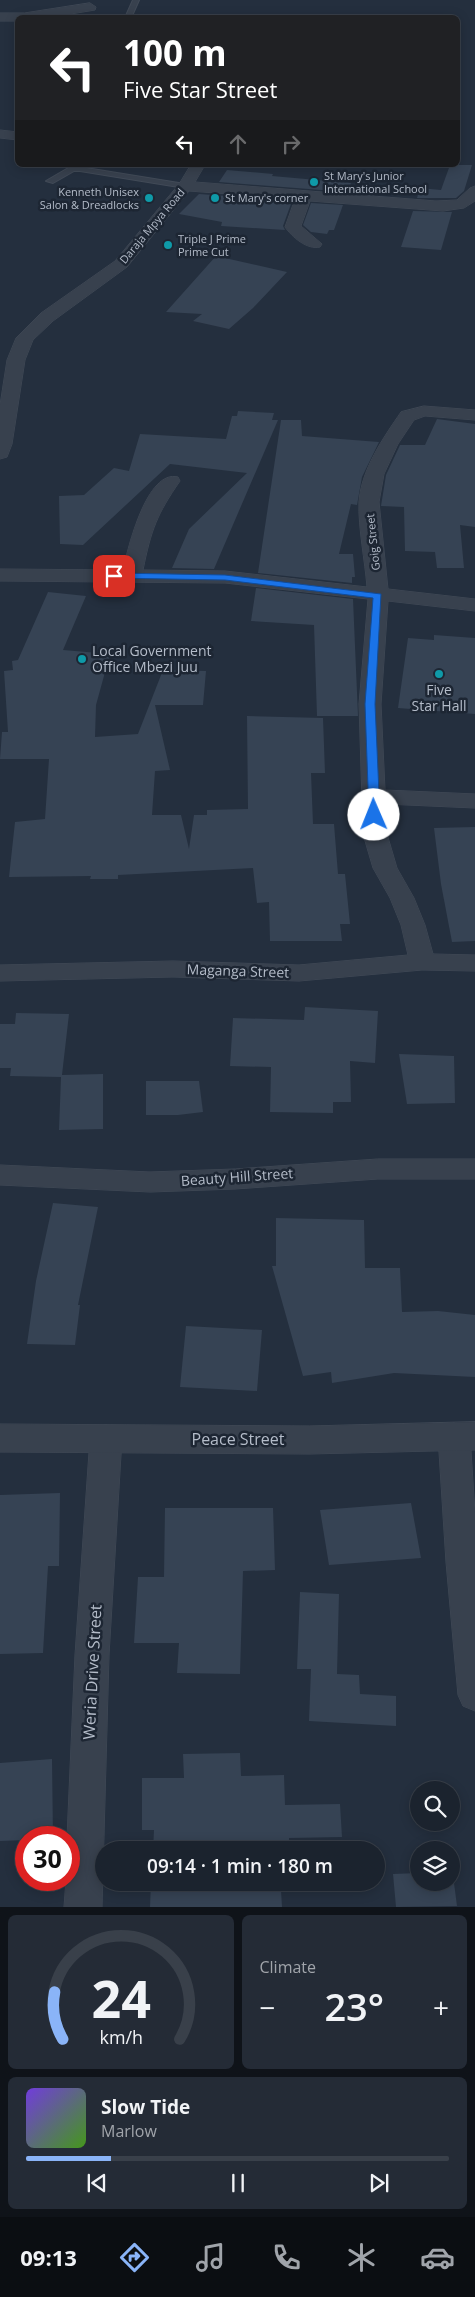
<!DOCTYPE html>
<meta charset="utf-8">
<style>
:root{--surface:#1b232e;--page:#242b36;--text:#f1f3f6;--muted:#a0a4aa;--line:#39404a;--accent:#8ab4f8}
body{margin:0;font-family:"Open Sans",sans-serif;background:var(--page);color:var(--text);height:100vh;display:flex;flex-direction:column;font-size:19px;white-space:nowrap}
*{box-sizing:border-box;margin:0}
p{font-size:16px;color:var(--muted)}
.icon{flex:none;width:28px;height:28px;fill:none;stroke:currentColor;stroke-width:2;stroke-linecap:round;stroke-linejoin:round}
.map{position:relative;height:1907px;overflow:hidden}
.panel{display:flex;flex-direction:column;gap:8px;padding:8px;background:#0f1319;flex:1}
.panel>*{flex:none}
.banner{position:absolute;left:15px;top:15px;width:445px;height:152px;border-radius:8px;box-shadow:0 2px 12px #0003,0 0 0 1px var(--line);background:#202124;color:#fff;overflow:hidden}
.fabs{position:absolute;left:410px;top:1781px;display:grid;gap:10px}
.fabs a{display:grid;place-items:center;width:50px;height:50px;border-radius:50%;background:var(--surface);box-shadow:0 2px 12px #0003,0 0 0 1px var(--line);font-size:25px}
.speed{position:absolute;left:15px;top:1826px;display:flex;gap:10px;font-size:25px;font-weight:700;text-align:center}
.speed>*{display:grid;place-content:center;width:65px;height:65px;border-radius:50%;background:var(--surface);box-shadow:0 2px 12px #0003,0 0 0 1px var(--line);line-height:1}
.speed .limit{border:8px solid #d22;background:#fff;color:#111}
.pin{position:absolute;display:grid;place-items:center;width:42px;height:42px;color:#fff;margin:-21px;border-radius:10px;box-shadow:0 2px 8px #0006}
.me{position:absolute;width:55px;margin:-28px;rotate:359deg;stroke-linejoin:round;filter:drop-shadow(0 0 4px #0008)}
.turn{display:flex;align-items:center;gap:18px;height:105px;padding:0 25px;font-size:22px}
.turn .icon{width:65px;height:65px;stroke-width:2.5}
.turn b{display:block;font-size:35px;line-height:42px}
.lanes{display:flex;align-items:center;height:48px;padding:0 25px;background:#0003;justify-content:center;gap:25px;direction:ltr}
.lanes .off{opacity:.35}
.big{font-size:38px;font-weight:600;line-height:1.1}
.panel .widget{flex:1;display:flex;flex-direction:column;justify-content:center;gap:8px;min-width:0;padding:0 18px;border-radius:8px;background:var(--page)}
.panel .dial{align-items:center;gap:0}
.dial svg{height:130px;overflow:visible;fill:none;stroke:var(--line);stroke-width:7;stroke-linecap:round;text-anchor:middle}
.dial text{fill:var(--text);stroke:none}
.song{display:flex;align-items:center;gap:15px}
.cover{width:60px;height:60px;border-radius:8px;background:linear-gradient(135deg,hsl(260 70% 55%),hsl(100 70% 35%))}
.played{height:5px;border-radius:2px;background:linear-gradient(90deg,var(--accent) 20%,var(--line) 20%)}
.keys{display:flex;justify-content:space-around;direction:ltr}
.heat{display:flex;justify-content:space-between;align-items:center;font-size:28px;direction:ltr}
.panel .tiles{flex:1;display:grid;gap:8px;grid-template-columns:1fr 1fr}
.widget:last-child{grid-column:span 2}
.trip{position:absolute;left:95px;top:1841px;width:290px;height:50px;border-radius:25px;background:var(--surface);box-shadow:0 2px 12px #0003,0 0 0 1px var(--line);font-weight:600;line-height:50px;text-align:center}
.dock{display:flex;height:80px;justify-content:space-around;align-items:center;background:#0b0e12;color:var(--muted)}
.dock .icon{width:35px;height:35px}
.dock .on{color:var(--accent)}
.dock b{font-size:22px;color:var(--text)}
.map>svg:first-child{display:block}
</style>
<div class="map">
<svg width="475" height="1907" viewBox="0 0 475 1907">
<rect width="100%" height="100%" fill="#242f3e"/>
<g fill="#364354">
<polygon points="450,165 472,165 464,191 456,198 417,198 420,188 441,190"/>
<polygon points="227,170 273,174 272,176 351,183 347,192 219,182"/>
<polygon points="199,194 292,201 283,226 285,230 221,226 222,222 179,214"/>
<polygon points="311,203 343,205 334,230 329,230 327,234 311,232 303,225"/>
<polygon points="413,211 452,212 441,250 401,247"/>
<polygon points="216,256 287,272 253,308 229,329 193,321 202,314 166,312"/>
<polygon points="238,411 274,413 272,420 278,420 214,569 172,568 189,529 247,473 170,464 83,545 60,544 59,496 84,495 114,468 129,471 140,434 226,439 232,416 237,416"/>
<polygon points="437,419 475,424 475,527 460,525 464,568 437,568 435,552 405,551 404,507 381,506 386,475 400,445 425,445"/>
<polygon points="281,420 301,420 302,436 379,442 362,477 357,505 351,504 339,554 353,554 355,577 352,577 352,583 258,573"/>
<polygon points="256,588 353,599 358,716 317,716 314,625 251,621"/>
<polygon points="48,592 86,596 63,650 110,654 96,705 95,737 138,734 163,670 206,671 203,705 155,705 170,770 155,771 152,815 181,815 189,849 194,815 207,815 207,810 248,809 247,716 323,718 325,773 311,773 313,824 334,824 338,874 345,874 350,924 340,924 342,941 270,941 269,902 257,903 253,868 118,875 118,879 90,879 91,876 9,877 15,822 45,819 49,759 0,759 2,732 8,732 4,671 13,670 12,661 18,660"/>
<polygon points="434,635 475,638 475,714 398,708 408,638 434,640"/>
<polygon points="475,827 475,941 452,942 441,884 434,828"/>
<polygon points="305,1007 378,1011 375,1063 350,1061 351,1102 333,1102 333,1113 270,1112 271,1067 230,1066 233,1018 304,1020"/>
<polygon points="16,1013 69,1014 62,1075 103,1074 103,1129 59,1130 61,1077 10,1076 11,1068 0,1068 0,1024 15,1024"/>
<polygon points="399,1054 454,1056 455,1103 407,1104"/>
<polygon points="146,1081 199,1081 203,1112 178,1115 146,1115"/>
<polygon points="53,1203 98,1207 78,1305 80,1305 75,1345 27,1344 36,1281"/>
<polygon points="276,1218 364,1220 365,1268 400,1268 402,1312 438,1311 475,1315 475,1377 394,1373 332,1383 331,1372 303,1376 272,1266 276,1266"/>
<polygon points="186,1326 262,1330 257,1391 180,1387"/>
<polygon points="60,1493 59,1566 48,1566 43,1653 0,1654 0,1495"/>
<polygon points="411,1503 421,1558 329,1565 320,1510"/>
<polygon points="165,1508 273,1508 275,1570 243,1571 240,1674 177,1673 179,1643 134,1643 138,1577 164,1577"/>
<polygon points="300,1592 339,1594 337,1674 359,1675 360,1694 396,1696 396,1726 309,1721 311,1669 297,1669"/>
<polygon points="240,1753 241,1776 284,1775 285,1805 340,1804 342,1837 289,1838 289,1850 153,1850 154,1830 142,1830 142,1778 184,1778 183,1754"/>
<polygon points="52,1759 53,1838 26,1838 26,1840 0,1841 0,1763"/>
<polygon points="419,1873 419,1882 454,1883 457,1906 396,1907 393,1874"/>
<polygon points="151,1882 291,1882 291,1890 281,1890 282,1907 150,1907"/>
</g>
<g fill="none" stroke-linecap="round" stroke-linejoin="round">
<defs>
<g id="service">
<polygon points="133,0 139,0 131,18 125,18"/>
<polygon points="70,167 80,167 185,184 189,186 185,188 80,171 74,171 53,183 46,181"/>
</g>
<g id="minor">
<polygon points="90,3 96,7 95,10 46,18 18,18 18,21 0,21 0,13 24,13"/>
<polygon points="0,130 18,132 18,140 0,138"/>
<path d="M191,165h14l-10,17 241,19 21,-1 13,-12 5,-2v15l-11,7 -21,3 -133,-10 -9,25 21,18 -2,3c-13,3 -28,-10 -35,-20l10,-28 -106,-8 -62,76 -74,54 -20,19 -8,20 -13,84 -5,13 -7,2v-54l7,-45 9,-22 25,-25 74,-52 64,-77z"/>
<path d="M424,406l51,4v10l-50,-4 -11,4 -16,24 -14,30 -5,28 9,87 87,10v12l-87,-10 -7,103 4,86 90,4v14l-90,-4 2,30 10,34 17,30 11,27 8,29 42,1v16l-53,-1 -123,11 -126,-4 -173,4v-16l173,-4 126,4 109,-10 -7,-30 -11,-27 -17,-30 -10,-34 -4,-130 9,-105 -143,-16 -225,-2v-12l123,1c5,-23 24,-101 55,-93l2,4c-23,33 -29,49 -37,89l82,1 142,16c-2,-26 -9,-60 -8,-85 2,-32 24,-64 42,-90z"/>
<polygon points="378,1159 475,1159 475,1179 378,1179 235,1189 150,1192 0,1185 0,1165 150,1172 235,1169"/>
<polygon points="454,1423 465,1427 470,1436 475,1513 475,1711 463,1706 458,1695 446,1562 438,1436 443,1427"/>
<polygon points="106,1425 117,1429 122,1438 109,1655 102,1907 64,1907 66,1880 69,1880 67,1838 75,1655 90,1438 95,1429"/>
</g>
<polygon id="tertiary" points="475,1422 475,1450 309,1454 0,1452 0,1424 309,1426"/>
</defs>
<use href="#service" stroke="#414a57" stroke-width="2"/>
<use href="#minor" stroke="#414a57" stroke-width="1"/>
<use href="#tertiary" stroke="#414a57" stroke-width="1"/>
<use href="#service" fill="#38414e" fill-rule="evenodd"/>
<use href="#minor" fill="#38414e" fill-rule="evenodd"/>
<use href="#tertiary" fill="#38414e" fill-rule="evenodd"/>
</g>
<polygon fill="#1a73e8" stroke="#114b97" points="114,573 225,575 381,594 375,704 380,815 378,818 371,818 369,815 365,704 373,598 225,580 111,578 111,574"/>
<g fill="#0f9aa8" stroke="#1d2633" stroke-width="2">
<circle cx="314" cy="182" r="5"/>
<circle cx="149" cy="198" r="5"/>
<circle cx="215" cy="198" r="5"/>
<circle cx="168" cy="245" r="5"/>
<circle cx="82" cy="659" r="5"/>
<circle cx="439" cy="674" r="5"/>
</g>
<g text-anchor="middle" stroke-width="5" stroke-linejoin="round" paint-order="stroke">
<g font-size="11" fill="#b4bcc9" stroke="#1d2633" text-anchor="start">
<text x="324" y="180">St Mary's Junior<tspan x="324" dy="13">International School</tspan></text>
<text x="139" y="196" text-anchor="end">Kenneth Unisex<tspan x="139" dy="13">Salon &amp; Dreadlocks</tspan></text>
<text x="225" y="202">St Mary's corner</text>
<text x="178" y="243">Triple J Prime<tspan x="178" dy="13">Prime Cut</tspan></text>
</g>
<g font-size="11" fill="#b4bcc9" stroke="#1d2633">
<text transform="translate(152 226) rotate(-50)" y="4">Daraja Mpya Road</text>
<text transform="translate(373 542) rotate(-96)" y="4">Goig Street</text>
</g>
<g font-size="14" fill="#b4bcc9" stroke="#1d2633" text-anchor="start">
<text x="92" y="656">Local Government<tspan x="92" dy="16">Office Mbezi Juu</tspan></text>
<text x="439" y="695" text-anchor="middle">Five<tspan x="439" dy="16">Star Hall</tspan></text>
</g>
<g font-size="14" fill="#b4bcc9" stroke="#1d2633">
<text transform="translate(238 971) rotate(2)" y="5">Maganga Street</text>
<text transform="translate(237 1177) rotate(-4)" y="5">Beauty Hill Street</text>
</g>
<g font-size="16" fill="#b4bcc9" stroke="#1d2633">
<text x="238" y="1445">Peace Street</text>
<text transform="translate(92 1672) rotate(-87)" y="6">Weria Drive Street</text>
</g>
</g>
</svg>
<div class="fabs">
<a><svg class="icon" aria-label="search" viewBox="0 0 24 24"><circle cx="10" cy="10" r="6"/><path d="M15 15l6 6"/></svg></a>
<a><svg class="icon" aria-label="layers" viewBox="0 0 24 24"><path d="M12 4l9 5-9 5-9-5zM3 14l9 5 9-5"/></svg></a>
</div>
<div class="speed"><div class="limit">30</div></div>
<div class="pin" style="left:114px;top:576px;background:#d93025"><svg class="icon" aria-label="arrive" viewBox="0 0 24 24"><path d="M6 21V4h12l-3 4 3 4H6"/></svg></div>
<svg class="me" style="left:374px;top:815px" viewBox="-20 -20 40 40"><circle r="19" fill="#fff"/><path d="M0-13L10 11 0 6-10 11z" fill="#1a73e8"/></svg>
<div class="trip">09:14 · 1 min · 180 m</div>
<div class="banner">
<div class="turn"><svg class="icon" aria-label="left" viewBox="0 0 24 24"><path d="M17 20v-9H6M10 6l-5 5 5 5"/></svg><div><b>100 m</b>Five Star Street</div></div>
<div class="lanes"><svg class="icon" aria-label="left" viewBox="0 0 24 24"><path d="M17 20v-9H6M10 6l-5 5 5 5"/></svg><svg class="icon off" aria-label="ahead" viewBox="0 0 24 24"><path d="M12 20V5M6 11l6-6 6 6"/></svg><svg class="icon off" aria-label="right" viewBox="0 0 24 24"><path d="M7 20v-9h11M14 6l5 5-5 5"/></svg></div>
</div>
</div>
<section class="panel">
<div class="tiles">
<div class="widget dial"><svg viewBox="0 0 100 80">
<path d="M14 69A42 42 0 1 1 86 69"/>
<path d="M14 69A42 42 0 0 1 9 40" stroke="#8ab4f8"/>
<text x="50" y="56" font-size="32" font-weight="700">24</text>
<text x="50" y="72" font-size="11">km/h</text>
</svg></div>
<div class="widget"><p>Climate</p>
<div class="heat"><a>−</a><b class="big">23°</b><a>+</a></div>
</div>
<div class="widget">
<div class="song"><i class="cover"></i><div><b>Slow Tide</b><p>Marlow</p></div></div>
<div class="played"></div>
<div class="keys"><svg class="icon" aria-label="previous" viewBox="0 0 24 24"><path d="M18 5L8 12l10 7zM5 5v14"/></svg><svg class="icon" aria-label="pause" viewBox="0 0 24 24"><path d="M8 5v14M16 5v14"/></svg><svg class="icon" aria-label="next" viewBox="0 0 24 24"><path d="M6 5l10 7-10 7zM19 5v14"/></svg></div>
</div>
</div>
</section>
<nav class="dock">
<b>09:13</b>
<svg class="icon on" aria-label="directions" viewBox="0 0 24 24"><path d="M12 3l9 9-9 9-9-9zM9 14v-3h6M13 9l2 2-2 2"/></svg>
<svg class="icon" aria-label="music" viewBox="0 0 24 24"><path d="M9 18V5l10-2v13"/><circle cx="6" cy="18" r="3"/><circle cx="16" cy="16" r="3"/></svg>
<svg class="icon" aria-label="phone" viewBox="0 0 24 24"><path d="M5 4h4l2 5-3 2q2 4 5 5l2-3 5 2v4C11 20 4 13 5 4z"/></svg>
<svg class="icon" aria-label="climate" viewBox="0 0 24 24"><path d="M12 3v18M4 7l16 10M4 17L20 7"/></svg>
<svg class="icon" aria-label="car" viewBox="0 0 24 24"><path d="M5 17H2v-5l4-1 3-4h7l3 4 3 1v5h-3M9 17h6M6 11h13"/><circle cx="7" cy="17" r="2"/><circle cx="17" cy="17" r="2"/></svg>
</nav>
